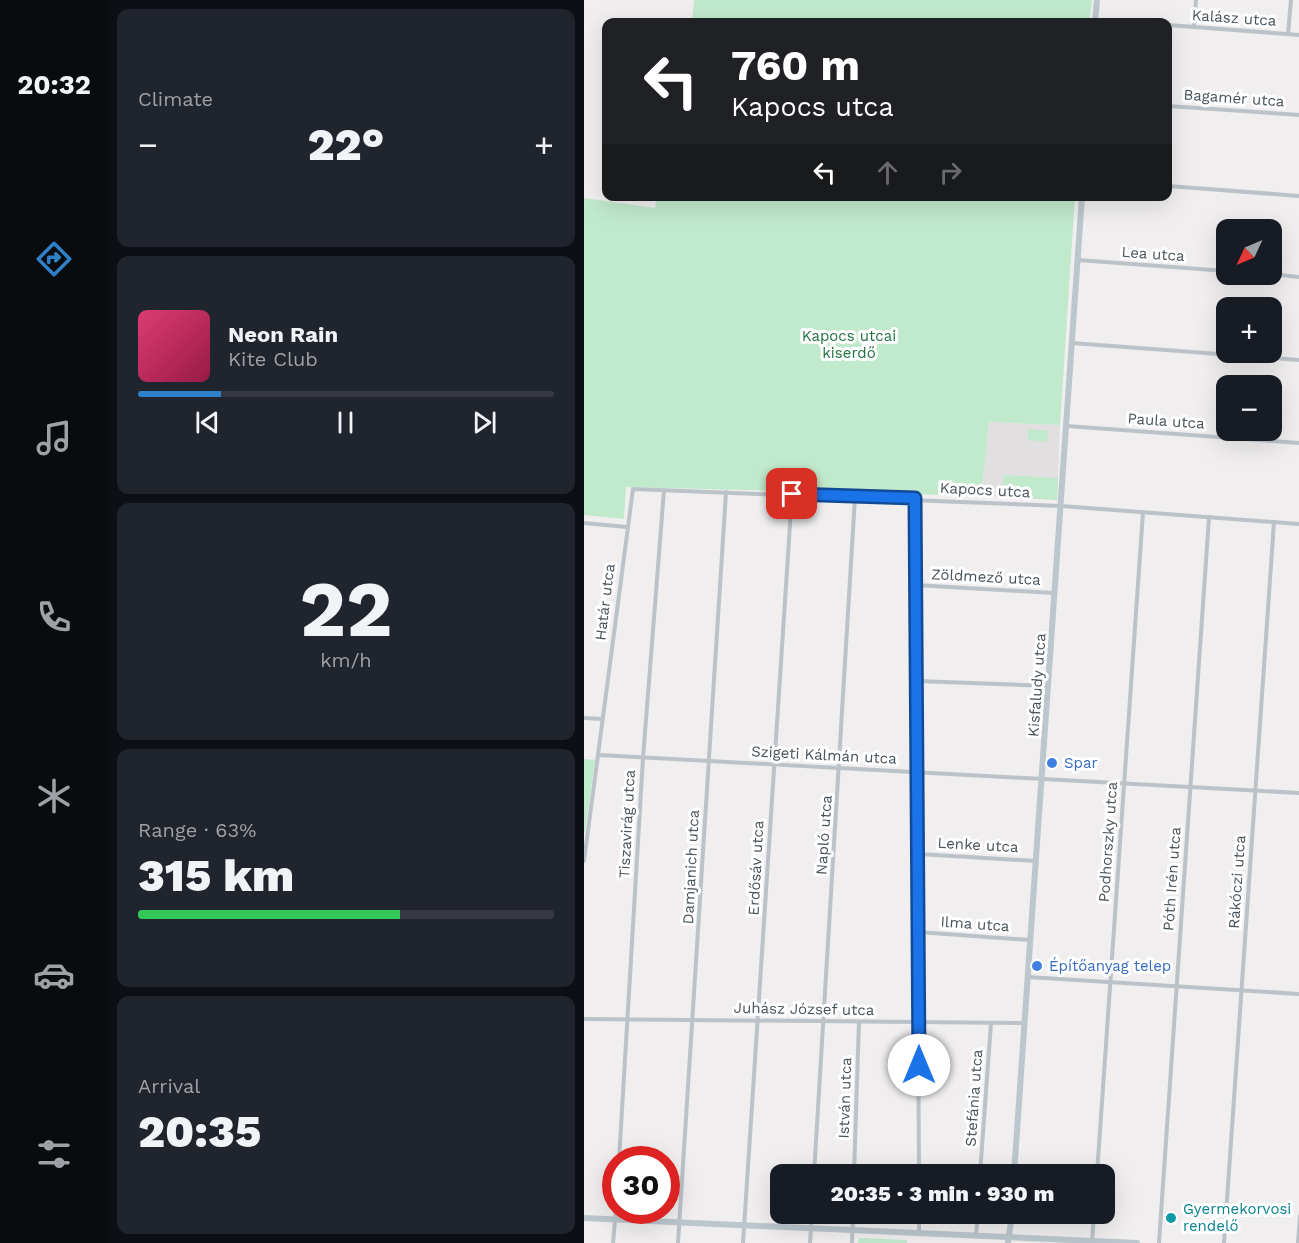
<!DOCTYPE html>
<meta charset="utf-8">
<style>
:root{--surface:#171b24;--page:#20242c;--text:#f1f3f6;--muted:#9ea1a6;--line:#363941;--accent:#2e81c9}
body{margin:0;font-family:"Work Sans",sans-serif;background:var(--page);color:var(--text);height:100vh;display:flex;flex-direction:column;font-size:22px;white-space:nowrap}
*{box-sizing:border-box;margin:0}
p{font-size:20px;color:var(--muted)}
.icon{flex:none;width:33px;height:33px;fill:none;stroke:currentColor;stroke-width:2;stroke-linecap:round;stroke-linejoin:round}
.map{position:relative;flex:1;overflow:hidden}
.side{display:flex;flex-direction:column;gap:9px;padding:9px;background:#0d0f14;width:476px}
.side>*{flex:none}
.guide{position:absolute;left:18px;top:18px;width:570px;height:183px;border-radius:12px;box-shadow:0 6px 24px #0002;background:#202124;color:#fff;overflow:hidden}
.needle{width:39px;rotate:226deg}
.tools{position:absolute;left:632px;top:219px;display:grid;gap:12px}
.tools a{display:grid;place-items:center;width:66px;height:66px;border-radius:12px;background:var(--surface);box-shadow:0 6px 24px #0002;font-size:30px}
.speed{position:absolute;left:18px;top:1146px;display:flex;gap:12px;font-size:30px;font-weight:700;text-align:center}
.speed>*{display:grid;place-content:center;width:78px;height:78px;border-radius:50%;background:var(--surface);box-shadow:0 6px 24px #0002;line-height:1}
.speed .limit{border:9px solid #d22;background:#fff;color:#111}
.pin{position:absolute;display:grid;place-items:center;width:51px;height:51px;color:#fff;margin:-26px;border-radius:12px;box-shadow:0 3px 9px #0006}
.me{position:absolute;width:66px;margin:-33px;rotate:0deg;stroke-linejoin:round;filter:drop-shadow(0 0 4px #0008)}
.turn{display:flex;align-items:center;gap:21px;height:126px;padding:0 30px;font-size:27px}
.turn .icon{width:78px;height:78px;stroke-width:2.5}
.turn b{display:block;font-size:42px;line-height:51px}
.lanes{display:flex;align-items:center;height:57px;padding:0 30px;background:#0003;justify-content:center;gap:30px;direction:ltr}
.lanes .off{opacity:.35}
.big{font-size:45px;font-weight:800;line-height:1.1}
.side .tile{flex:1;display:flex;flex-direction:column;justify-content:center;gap:9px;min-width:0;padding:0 21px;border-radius:12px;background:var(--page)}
.side .dial{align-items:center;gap:0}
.dial b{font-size:78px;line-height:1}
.song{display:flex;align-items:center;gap:18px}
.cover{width:72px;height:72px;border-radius:9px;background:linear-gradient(135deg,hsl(340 70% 55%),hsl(340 70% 35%))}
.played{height:6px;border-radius:3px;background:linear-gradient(90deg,var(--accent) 20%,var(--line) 20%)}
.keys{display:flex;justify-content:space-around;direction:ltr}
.heat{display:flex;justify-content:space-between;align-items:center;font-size:33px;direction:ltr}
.charge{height:9px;border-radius:4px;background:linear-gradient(90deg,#34c759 63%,var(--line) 0)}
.trip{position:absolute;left:186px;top:1164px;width:345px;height:60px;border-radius:12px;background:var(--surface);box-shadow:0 6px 24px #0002;font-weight:800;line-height:60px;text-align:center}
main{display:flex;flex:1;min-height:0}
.dock{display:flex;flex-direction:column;width:108px;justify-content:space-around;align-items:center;background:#090b0e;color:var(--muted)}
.dock .icon{width:42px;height:42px}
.dock .selected{color:var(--accent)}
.dock b{font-size:27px;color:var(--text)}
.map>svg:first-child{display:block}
</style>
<main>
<nav class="dock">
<b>20:32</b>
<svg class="icon selected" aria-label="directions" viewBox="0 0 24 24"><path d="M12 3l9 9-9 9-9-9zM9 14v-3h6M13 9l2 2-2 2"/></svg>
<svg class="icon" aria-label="music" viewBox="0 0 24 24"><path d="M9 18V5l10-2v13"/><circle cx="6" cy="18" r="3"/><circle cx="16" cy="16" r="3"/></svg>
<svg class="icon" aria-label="phone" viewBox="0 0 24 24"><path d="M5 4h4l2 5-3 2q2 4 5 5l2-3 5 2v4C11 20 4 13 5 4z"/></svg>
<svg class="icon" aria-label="climate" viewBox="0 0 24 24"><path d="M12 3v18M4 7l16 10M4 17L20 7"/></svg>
<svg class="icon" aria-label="car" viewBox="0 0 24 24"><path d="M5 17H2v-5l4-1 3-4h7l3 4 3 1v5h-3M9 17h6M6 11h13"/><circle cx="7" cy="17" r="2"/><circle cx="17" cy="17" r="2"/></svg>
<svg class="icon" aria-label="filters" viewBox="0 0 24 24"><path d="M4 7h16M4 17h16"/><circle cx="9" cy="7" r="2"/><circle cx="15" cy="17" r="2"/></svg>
</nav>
<section class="side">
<div class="tile"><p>Climate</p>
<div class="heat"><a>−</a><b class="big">22°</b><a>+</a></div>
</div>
<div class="tile">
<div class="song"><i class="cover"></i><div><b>Neon Rain</b><p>Kite Club</p></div></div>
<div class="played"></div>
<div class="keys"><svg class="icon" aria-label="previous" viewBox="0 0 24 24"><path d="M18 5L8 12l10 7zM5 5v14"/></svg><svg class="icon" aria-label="pause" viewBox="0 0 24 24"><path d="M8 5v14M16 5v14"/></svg><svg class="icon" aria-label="next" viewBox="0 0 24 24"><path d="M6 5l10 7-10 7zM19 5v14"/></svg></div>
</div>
<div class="tile dial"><b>22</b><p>km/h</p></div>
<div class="tile"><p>Range · 63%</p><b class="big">315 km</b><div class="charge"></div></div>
<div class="tile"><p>Arrival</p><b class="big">20:35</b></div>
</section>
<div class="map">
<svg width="716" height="1243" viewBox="0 0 716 1243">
<rect width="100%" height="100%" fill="#f0eeee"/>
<polygon fill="#e1dfdf" points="405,422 476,425 473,500 397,496"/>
<g fill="#c1e9cc">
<polygon points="110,0 508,0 505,22 108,22"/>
<polygon points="73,196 491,197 476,425 405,422 397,496 42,487 40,519 0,515 0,198 71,208"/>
<polygon points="444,429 464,431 463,442 444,440"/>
<polygon points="420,475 474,478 473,500 419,497"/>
<polygon points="0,759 11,760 1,832 0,832"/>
<polygon points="275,1238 323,1240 323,1243 274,1243"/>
</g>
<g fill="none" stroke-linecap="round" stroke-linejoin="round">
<g stroke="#bbc3c9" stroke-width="4">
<polyline points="511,20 552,22"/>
<polyline points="584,25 716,35"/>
<polyline points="610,26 612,0"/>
<polyline points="704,34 707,0"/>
<polyline points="584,106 716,115"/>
<polyline points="584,186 716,196"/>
<polyline points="494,260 642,271"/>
<polyline points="687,274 716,277"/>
<polyline points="488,343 716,360"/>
<polyline points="483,426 716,443"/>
<polyline points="331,498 335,1174"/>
<polyline points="0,523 43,527"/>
<polyline points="331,585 470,593"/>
<polyline points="333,681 464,686"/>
<polyline points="0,718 18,719"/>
<polyline points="15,755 716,793"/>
<polyline points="335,854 452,861"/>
<polyline points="0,861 49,489 477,506 716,524"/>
<polyline points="334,932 446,940"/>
<polyline points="444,977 716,994"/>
<polyline points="0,1019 440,1023"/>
<polyline points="35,1160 59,758 80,490"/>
<polyline points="230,1174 271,497"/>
<polyline points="270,1174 275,1022"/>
<polyline points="396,1174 407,1023"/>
<polyline points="513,1174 559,512"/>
<polyline points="335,1233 335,1214"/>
<polyline points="392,1236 394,1214"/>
<polyline points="508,1242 510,1214"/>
<polyline points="29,1243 32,1210"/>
<polyline points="94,1243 142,492"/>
<polyline points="159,1243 208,494"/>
<polyline points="226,1243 228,1214"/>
<polyline points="268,1243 269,1214"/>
<polyline points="575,1243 625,517"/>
<polyline points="640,1243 690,522"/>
<polyline points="714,1243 716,1216"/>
</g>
<g stroke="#bbc6cd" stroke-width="6">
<polyline points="511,22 513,0"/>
<polyline points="430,1174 498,196"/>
<polyline points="0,1218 553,1243"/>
<polyline points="424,1243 428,1214"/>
</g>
</g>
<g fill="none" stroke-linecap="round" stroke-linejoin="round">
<defs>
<polyline id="route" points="208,494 331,498 335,1065"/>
</defs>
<use href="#route" stroke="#114b97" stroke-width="15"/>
<use href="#route" stroke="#1a73e8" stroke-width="10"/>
</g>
<g fill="#3f7fe0" stroke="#fff" stroke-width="2">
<circle cx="468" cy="763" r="6"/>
<circle cx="453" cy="966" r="6"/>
</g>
<circle fill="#0f9aa8" stroke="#fff" stroke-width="2" cx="587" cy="1218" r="6"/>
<g text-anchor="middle" stroke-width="6" stroke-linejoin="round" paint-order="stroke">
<g font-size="15" fill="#485259" stroke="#fff">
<text transform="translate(650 18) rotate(4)" y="5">Kalász utca</text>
<text transform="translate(650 98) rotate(4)" y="5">Bagamér utca</text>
<text transform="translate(569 254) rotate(4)" y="5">Lea utca</text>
<text transform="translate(582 421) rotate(4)" y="5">Paula utca</text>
<text transform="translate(401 490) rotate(3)" y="5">Kapocs utca</text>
<text transform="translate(402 577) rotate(3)" y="5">Zöldmező utca</text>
<text transform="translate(21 602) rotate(-83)" y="5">Határ utca</text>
<text transform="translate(453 685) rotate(-86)" y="5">Kisfaludy utca</text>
<text transform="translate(240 755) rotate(3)" y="5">Szigeti Kálmán utca</text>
<text transform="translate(43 824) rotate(-87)" y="5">Tiszavirág utca</text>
<text transform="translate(240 835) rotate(-86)" y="5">Napló utca</text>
<text transform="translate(524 842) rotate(-86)" y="5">Podhorszky utca</text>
<text transform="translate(394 845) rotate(3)" y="5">Lenke utca</text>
<text transform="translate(107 867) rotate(-87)" y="5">Damjanich utca</text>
<text transform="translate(172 868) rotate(-87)" y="5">Erdősáv utca</text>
<text transform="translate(588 879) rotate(-86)" y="5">Póth Irén utca</text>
<text transform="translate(653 882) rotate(-86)" y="5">Rákóczi utca</text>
<text transform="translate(391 924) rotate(4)" y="5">Ilma utca</text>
<text transform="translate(220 1009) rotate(1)" y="5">Juhász József utca</text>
<text transform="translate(261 1098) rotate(-88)" y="5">István utca</text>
<text transform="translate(390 1098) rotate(-86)" y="5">Stefánia utca</text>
</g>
<g font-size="15" fill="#227142" stroke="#fff">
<text x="265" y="341">Kapocs utcai<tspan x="265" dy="17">kiserdő</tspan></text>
</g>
<g font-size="15" fill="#366cbe" stroke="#fff" text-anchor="start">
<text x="480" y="768">Spar</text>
<text x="465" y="971">Építőanyag telep</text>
</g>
<g font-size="15" fill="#0d838f" stroke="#fff" text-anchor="start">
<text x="599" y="1214">Gyermekorvosi<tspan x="599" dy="17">rendelő</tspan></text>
</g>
</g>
</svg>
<div class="tools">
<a><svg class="needle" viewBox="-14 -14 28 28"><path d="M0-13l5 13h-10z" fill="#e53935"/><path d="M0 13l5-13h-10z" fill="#9ea1a6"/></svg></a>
<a>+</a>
<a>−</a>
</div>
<div class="speed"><div class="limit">30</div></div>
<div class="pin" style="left:208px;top:494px;background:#d93025"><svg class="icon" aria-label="arrive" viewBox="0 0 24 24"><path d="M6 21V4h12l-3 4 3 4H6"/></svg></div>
<svg class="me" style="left:335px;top:1065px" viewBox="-20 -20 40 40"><circle r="19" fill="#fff"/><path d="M0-13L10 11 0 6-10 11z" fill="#1a73e8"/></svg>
<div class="trip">20:35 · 3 min · 930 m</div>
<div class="guide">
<div class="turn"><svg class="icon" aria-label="left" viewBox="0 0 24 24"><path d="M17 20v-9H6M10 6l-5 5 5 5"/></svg><div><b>760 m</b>Kapocs utca</div></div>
<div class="lanes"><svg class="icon" aria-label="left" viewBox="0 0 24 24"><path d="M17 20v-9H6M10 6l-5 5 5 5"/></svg><svg class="icon off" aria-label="ahead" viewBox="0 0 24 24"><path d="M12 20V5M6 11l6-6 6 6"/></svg><svg class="icon off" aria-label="right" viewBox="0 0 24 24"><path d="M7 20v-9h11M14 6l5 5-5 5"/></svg></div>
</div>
</div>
</main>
